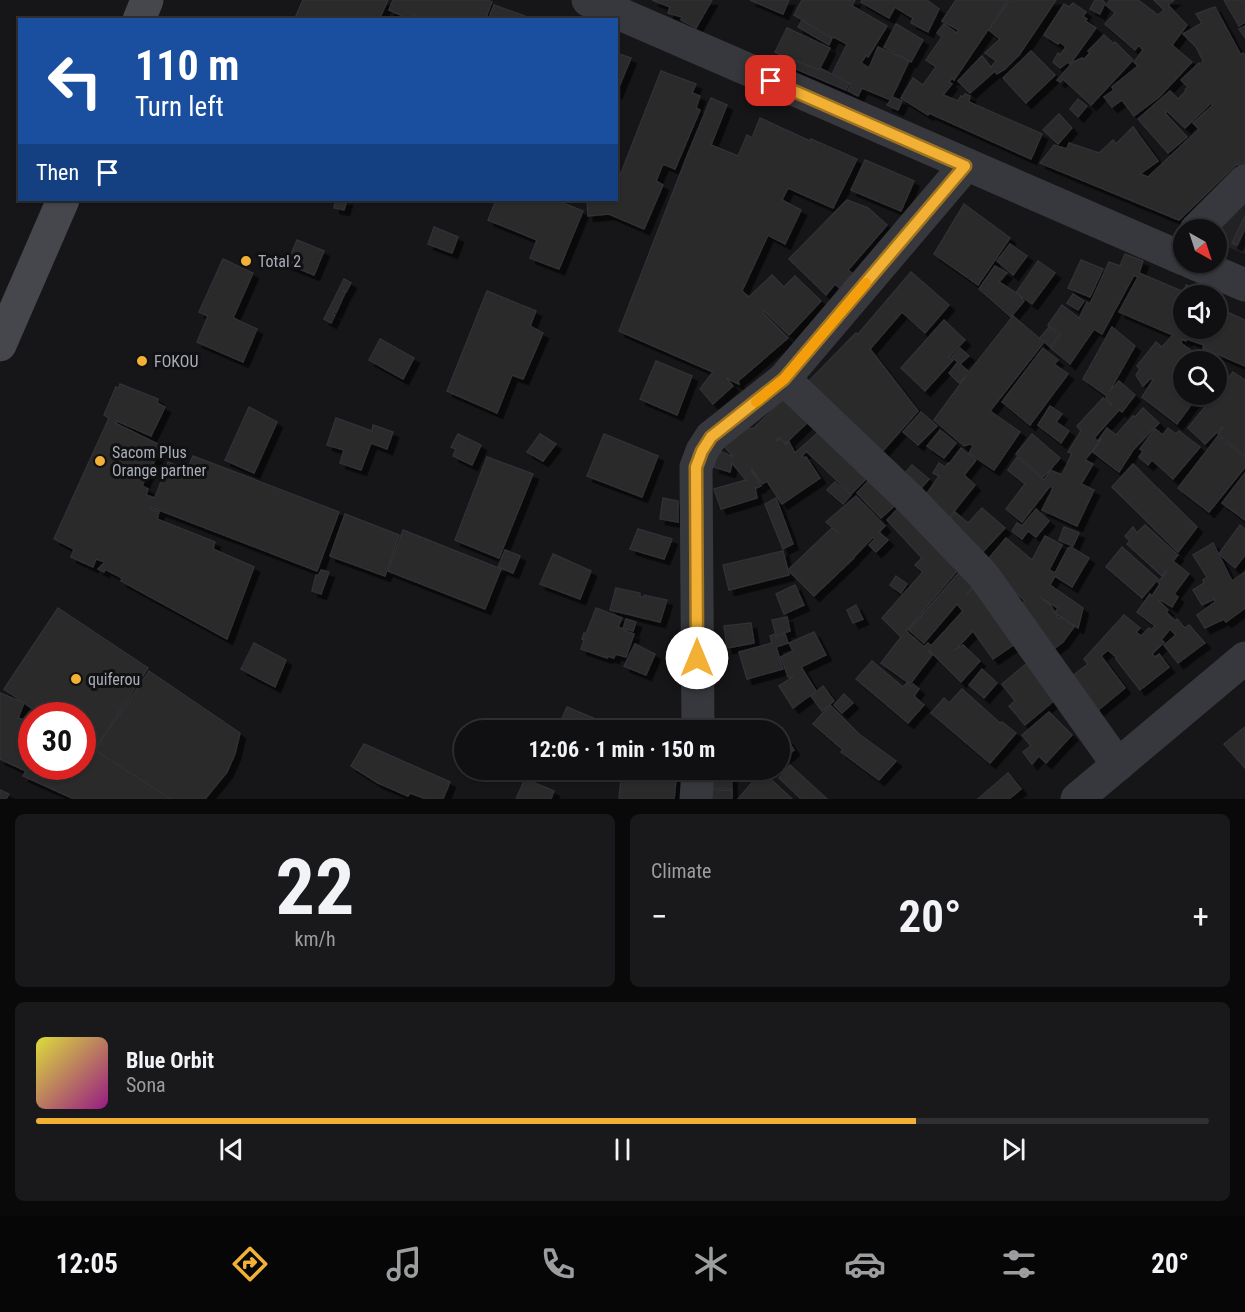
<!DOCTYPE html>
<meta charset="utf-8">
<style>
:root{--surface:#101012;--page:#19191b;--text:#f1f3f6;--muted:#9c9d9f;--line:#303032;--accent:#f2b134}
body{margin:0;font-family:"Roboto Condensed",sans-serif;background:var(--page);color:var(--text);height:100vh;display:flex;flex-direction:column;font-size:22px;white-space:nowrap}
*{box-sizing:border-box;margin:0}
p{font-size:20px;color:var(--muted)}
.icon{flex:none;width:33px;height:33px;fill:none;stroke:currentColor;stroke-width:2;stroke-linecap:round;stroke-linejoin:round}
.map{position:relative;height:799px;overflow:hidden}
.side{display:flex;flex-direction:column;gap:15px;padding:15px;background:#09090a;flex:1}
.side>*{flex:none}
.guide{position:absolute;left:18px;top:18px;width:600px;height:183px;border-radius:0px;box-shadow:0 2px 4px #0004,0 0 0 2px var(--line);background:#1a4fa0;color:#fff;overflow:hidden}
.needle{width:39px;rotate:141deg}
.buttons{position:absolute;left:1173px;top:219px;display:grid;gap:12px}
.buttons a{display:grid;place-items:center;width:54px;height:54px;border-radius:50%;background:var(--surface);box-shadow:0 2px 4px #0004,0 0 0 2px var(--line);font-size:30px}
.speed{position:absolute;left:18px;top:702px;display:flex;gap:12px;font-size:30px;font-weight:700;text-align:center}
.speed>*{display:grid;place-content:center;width:78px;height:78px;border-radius:50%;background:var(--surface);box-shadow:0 2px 4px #0004,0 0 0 2px var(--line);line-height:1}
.speed .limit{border:9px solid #d22;background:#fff;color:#111}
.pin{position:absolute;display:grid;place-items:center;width:51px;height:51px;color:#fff;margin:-26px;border-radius:12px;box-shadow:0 3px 9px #0006}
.me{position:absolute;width:66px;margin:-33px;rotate:0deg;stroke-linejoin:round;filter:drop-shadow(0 0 4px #0008)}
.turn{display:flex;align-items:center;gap:21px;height:126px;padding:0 18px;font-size:27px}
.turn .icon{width:78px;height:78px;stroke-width:2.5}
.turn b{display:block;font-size:42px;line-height:51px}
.then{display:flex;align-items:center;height:57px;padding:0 18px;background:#0003;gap:12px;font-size:22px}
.big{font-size:45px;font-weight:700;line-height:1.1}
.side .tile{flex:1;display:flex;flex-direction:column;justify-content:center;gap:9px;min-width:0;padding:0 21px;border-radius:9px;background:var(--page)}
.side .dial{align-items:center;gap:0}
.dial b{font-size:78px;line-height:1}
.song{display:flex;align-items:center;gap:18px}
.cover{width:72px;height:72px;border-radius:9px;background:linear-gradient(135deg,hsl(60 70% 55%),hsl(310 70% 35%))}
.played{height:6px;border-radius:3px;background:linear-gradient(90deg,var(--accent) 75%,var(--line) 75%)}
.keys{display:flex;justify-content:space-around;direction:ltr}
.heat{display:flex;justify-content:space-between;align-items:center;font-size:33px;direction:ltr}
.side .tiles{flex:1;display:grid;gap:15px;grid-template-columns:1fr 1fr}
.tile:last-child{grid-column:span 2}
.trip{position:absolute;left:454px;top:720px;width:336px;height:60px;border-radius:30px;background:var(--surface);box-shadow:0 2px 4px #0004,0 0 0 2px var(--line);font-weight:700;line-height:60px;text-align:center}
.tabs{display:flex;height:96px;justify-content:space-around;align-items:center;background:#060607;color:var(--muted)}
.tabs .icon{width:42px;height:42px}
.tabs .on{color:var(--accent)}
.tabs b{font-size:27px;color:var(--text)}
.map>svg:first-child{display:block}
</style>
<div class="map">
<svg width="1245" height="799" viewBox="0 0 1245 799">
<defs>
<filter id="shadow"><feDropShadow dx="5.5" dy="5.5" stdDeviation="0" flood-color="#0009"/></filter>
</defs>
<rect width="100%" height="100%" fill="#161618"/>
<polygon fill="#222225" points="1245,187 1245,254 1217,243 1216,230"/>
<g fill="#29292c" stroke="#303034" stroke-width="1.5" filter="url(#shadow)">
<polygon points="303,0 388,0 379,20 294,20"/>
<polygon points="393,0 487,0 492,2 485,20 424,20 414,15 412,20 389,10"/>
<polygon points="652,0 712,0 696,28 681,20 682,17 668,13 670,7"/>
<polygon points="750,0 789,0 783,14"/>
<polygon points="802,0 855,0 852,6 887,26 868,57 866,55 861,63 869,68 878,47 909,61 892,97 902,101 898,110 887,105 891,100 862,88 858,96 848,91 851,84 831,76 847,44 834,37 832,38 794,15"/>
<polygon points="862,0 927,0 939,9 928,32 911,23 913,18 895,7 889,18 861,2"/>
<polygon points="956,0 1008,0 954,80 952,78 949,82 952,84 943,95 958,101 961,96 963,97 965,94 970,96 969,102 1042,134 1031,159 929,113 928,115 901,98 913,78 923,85 936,67 926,60 942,37 937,33 944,24 957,33 959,30 942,21"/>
<polygon points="1010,0 1056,0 1019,55 1005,69 997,74 995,71 970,93 958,81 982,56 991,67 996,61 985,53 1000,39 989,30"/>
<polygon points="1095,0 1102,0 1105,3 1100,14 1090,9"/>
<polygon points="1110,0 1138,0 1158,15 1164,10 1154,0 1174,0 1168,5 1187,25 1172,45 1192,62 1159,97 1134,116 1122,100 1112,107 1104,97 1114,90 1112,87 1138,66 1134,62 1143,50 1139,45 1135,50 1105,24 1115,13 1106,5"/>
<polygon points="1224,0 1245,0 1245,22 1239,26"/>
<polygon points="1073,3 1086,12 1083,16 1087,19 1085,21 1096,28 1070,64 1068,62 1060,68 1053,62 1058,53 1060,55 1066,47 1060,42 1058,44 1044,35 1064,4 1069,7"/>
<polygon points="494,5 536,20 488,20"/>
<polygon points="1215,7 1241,55 1243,53 1245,56 1245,163 1241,167 1237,164 1179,220 1040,163 1054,145 1067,149 1069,143 1099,153 1113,140 1116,144 1133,127 1158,161 1140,174 1148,177 1199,129 1193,123 1213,105 1211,103 1185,128 1167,111 1165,113 1187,137 1168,153 1138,119 1170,91 1178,99 1186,91 1185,90 1188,87 1181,80 1199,63 1200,65 1203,61 1196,47 1183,34 1202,23 1196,14"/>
<polygon points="802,20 832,38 829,45 798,27"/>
<polygon points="896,24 923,40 911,62 884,47"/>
<polygon points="1245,26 1245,38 1239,29"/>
<polygon points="787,28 830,48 819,70 775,52"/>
<polygon points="1104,35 1114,44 1115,42 1133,60 1091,105 1063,79 1060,82 1057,80 1073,62 1082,58 1083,60 1090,53 1088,51"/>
<polygon points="1031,51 1055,75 1026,103 1003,78"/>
<polygon points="616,53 631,58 616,94"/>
<polygon points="779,54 819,70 820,68 849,83 846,90 782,63 783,61 777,58"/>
<polygon points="661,71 696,84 692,93 700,96 696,108 700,110 675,169 663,164 656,181 663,185 644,229 609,214 588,216 587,200 616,200 616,186"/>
<polygon points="711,98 727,105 711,145 738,156 747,135 752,138 760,118 810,141 811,139 857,159 833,208 788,188 782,200 801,210 785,244 768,235 742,291 749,297 772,275 784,287 795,276 821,301 789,335 764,311 763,313 788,338 738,381 739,384 726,378 733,386 713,404 700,389 713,372 619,331 687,156"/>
<polygon points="1078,99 1087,106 1078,117 1070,109"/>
<polygon points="1059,114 1072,128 1058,144 1043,130"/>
<polygon points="865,160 914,181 901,211 851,190"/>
<polygon points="336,200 347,200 344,210 334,208"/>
<polygon points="496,200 555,200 583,211 559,269 530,258 537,240 488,220"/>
<polygon points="847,200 868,208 887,225 848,270 857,277 844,292 835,284 826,295 789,259"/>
<polygon points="964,204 1010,238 978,285 934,254"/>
<polygon points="1245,216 1245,228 1237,245 1232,243"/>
<polygon points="434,227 458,237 452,253 428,244"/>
<polygon points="297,240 324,251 314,275 287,264"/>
<polygon points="1010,244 1027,256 1013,275 997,261"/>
<polygon points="1125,254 1143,261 1139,273 1184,292 1186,285 1213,295 1184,296 1184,328 1216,328 1216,307 1245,320 1245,366 1203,348 1204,345 1187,339 1186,341 1182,339 1181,343 1206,362 1184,362 1184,394 1199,394 1177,424 1142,397 1153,380 1151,378 1143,386 1136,375 1140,369 1137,366 1156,342 1162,347 1173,335 1119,312 1138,277 1134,275 1102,334 1094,329 1070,364 1051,348 1061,334 1048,325 1062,305 1079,318 1087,302 1090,304 1109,262 1120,266"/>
<polygon points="223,259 253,273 233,318 257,329 243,362 197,342 208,316 199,312"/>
<polygon points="1081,260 1103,269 1090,297 1068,288"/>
<polygon points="1038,261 1055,273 1032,304 1017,293 1024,301 1011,317 979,289 995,266 1007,273 999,282 1016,293"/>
<polygon points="911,272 949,305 925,333 902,312 870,349 918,411 875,460 805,385 856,333 858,334"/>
<polygon points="344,279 351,283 346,292 343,290 342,291 345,293 336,313 334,311 333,314 335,315 331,323 324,319"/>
<polygon points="487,291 536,311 530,326 543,333 523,379 512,375 497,413 447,391"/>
<polygon points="1073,294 1084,301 1078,310 1067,303"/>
<polygon points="1013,316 1044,342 990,411 1020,432 994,470 969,453 973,446 970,444 964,446 934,420 967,375 959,383 949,373 958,362 952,357 960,348 969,356 960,364 969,372"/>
<polygon points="944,320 965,340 949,357 953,360 925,391 901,368"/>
<polygon points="1049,327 1059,335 1050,347 1040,338"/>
<polygon points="1112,327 1135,346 1109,392 1119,381 1135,395 1122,412 1119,410 1094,438 1098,441 1107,428 1116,435 1133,416 1135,417 1143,408 1159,423 1133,450 1119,472 1093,452 1102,438 1085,460 1093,464 1081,484 1094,490 1077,526 1042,510 1053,488 1050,486 1022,522 1006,509 1025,484 1008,470 1017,457 1044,480 1050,472 1049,471 1043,477 1016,454 1032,434 1060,458 1050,470 1062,475 1072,453 1068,452 1081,431 1077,426 1103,398 1111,405 1112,404 1106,398 1107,396 1083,379"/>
<polygon points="380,339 414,358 403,379 369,360"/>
<polygon points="1043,348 1058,360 1054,364 1068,374 1030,425 1002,402"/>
<polygon points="656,361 692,376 677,415 640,399"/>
<polygon points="1233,372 1245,380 1245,456 1218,434 1223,428 1222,427 1205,444 1188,428"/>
<polygon points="120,384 158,399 157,403 165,407 151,436 117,421 115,423 162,446 142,486 148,489 146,495 155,498 168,462 187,470 193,456 339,512 317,571 151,507 150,509 159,512 157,519 215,542 213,549 254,567 227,639 121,581 122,578 105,569 104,572 98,569 105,562 96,559 93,567 71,557 74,549 54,539 109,418 104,415 116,387 119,388"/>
<polygon points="790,393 813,417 786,443 779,437 776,440 777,441 779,439 786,445 789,442 795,453 822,429 871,474 851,494 806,451 802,456 805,458 806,457 820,478 782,504 767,481 762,484 752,469 751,470 761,486 757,488 755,487 757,498 721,509 714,489 746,480 732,463 730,472 714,467 719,451 734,457 723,445 739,430 754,428"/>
<polygon points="1050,406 1062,414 1056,422 1069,431 1061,443 1038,425"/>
<polygon points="249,407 277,422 254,473 225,460"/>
<polygon points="921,412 937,426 918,445 903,432"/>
<polygon points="336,418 372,431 373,425 393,432 387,449 371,443 361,470 340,463 344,450 327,445"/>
<polygon points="1168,428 1176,434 1179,431 1200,447 1173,479 1152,460 1148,465 1139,457 1143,451 1140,449 1155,429 1163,435"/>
<polygon points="940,430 956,443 944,458 927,446"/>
<polygon points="458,434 481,445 472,465 453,456 456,449 451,447"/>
<polygon points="540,434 556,444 543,461 527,452"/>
<polygon points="604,434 658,456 642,497 587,476"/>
<polygon points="1218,436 1245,458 1245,467 1209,512 1178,488"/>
<polygon points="961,448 976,460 964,475 975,485 944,524 921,502 939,476 933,473 939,463 945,467 948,463 949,464"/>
<polygon points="487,457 533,474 499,558 455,540"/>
<polygon points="1133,464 1197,527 1178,552 1112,487"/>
<polygon points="912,465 929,479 915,495 898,481"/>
<polygon points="1245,473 1245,520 1222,503"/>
<polygon points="874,475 900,501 881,518 857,493"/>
<polygon points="835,482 851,495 843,504 827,490"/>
<polygon points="856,496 885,526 879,532 888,540 876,552 869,545 875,539 873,537 854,557 854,558 814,596 788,570 832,528 839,533 826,522"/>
<polygon points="663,498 678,501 678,522 660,519"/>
<polygon points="776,498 793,544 783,549 765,504"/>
<polygon points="903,503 962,565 906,631 924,647 928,643 931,646 963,611 957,604 924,643 909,630 964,567 977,582 966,595 979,583 1022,639 993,659 973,631 954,651 963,645 980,661 961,682 929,650 928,651 932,655 910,684 881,663 901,637 882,618 923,572 915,565 922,558 887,520"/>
<polygon points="982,508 1005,528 979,556 946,524 955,512 968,523"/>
<polygon points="1036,509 1049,521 1036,537 1028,531 1022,539 1012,531 1017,523 1022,526"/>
<polygon points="345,514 399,535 385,576 330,556"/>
<polygon points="1145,525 1178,555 1173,561 1189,574 1174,594 1178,597 1172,607 1161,600 1159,601 1168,610 1166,612 1175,621 1177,619 1185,628 1189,625 1205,643 1178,663 1164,645 1176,635 1170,629 1161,640 1164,642 1152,654 1155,657 1159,654 1169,667 1140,690 1116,659 1117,658 1108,650 1101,656 1125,688 1090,717 1063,683 1088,664 1084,659 1124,615 1140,628 1136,632 1141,636 1149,628 1151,630 1155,626 1137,612 1150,594 1152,596 1160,584 1158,582 1167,572 1166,570 1162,576 1127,544 1130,541 1125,536 1133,527 1137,533"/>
<polygon points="1240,525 1245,529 1245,555 1235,568 1219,554"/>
<polygon points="1064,527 1079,533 1073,546 1059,540"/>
<polygon points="638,529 672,539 664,559 630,549"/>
<polygon points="403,530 501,569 485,609 388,571"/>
<polygon points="1045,536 1062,545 1049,570 1055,573 1068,548 1071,547 1089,558 1072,587 1055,576 1050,585 1083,608 1078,628 1055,613 1058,608 1040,597 1051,606 1058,618 1063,618 1074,627 1063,642 1047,654 1012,611 1025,601 984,564 1006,538 1032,560"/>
<polygon points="1213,543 1232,581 1245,572 1245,608 1226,622 1224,619 1205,628 1197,615 1215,602 1214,599 1202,605 1193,590 1204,583 1203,580 1207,577 1193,555"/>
<polygon points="1122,547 1158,579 1142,598 1106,567"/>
<polygon points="505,550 520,556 513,573 498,567"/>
<polygon points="783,551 789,575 729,590 723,565"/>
<polygon points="553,554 591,571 580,599 540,584"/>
<polygon points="321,570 329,572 321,594 312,591 316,575 318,576"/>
<polygon points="896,576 907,584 901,593 890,585"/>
<polygon points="795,585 804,605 784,614 776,594"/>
<polygon points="616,588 640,593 640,597 643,597 644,595 667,600 660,622 610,610"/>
<polygon points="856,605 863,619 853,623 847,610"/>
<polygon points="58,608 148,668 94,750 82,742 82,716 43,716 4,689"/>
<polygon points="596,608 622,618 618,627 623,629 626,619 636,622 633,631 626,629 625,631 634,634 626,657 615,654 614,658 607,656 607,658 581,649 584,640 582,639 584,633 586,634"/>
<polygon points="787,617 790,631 776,635 772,620"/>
<polygon points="751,623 754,643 727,648 724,626"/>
<polygon points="814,632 826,655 801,667 816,691 793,708 779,686 793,677 788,677 781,657 793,651 789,643"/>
<polygon points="775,634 776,637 785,634 788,643 776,647 783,669 747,679 739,652 772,643 770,636"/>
<polygon points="254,643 286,660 275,687 241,669"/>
<polygon points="635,644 655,654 646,675 624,666"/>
<polygon points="1033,658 1061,695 1025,725 1009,706 1015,701 1002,684"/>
<polygon points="872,661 903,687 907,683 911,686 913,684 919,689 914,696 924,705 908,723 856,679"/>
<polygon points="982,669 997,683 984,698 969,685"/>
<polygon points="149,671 240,733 235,754 227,772 205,799 170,799 95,750"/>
<polygon points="823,686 834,701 822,711 811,696"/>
<polygon points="962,689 1000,723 1002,722 1016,733 990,763 931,713 944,698 949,703"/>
<polygon points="0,693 24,703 18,718 32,723 32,766 82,766 82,742 171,799 74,799 23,776 26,771 0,759"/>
<polygon points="844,694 853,703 842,713 834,705"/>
<polygon points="830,705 859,734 896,761 879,780 841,752 843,750 813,724"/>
<polygon points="567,707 593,718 587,730 557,730"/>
<polygon points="1049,712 1072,735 1046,763 1039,756 1032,764 1023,752 1031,746 1022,735"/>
<polygon points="744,719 753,730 722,730"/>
<polygon points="1245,727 1245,768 1224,744"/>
<polygon points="787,739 794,750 782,760 780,756 780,745"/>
<polygon points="364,744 450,782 443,799 426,799 410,793 408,796 378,783 351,766"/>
<polygon points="790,765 827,799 801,799 779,778"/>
<polygon points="622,770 677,770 674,799 619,799"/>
<polygon points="712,770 731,770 732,789 712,789"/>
<polygon points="762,771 792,799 738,799"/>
<polygon points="1008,773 1021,789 1009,799 978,799"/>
<polygon points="525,779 554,791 551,799 516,799"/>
<polygon points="0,790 9,794 6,799 0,799"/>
<polygon points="732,790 732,799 712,799 712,791"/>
</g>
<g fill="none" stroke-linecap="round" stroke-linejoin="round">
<g stroke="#37383d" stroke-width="33">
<polyline points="588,0 1184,259"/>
<polyline points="1196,230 1245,181"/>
<polyline points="1191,262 1245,285"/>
<polyline points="784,379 912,501 983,575 1118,765"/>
<polyline points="698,730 696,467 702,451 711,437 784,379 965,166"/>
<polyline points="696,799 698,770"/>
<polyline points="1077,799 1245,658"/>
</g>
<g stroke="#45474d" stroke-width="33">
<polyline points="139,20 147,0"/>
<polyline points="0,345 63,200"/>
</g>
</g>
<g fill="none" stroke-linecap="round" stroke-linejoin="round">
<defs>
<polyline id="route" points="697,658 696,467 702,451 711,437 784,379 965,166 771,81"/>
</defs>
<use href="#route" stroke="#9d7322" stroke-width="15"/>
<use href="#route" stroke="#f2b134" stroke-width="10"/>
<polyline stroke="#f59e0b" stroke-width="10" points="756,402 784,379 866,283"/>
</g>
<g fill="#f2b134" stroke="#111113" stroke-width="2">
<circle cx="246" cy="261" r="6"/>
<circle cx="142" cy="361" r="6"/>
<circle cx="100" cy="461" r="6"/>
<circle cx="76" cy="679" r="6"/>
</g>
<g text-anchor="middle" stroke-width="6" stroke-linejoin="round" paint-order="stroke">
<g font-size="16" fill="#a8adb8" stroke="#111113" text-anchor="start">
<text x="258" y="267">Total 2</text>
<text x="154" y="367">FOKOU</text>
<text x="112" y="458">Sacom Plus<tspan x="112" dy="18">Orange partner</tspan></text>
<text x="88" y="685">quiferou</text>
</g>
</g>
</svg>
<div class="buttons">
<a><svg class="needle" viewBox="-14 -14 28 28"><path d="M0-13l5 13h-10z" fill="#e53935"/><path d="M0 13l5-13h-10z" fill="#9c9d9f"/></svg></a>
<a><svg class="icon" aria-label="sound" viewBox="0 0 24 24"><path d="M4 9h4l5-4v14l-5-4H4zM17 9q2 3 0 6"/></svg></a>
<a><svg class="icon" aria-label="search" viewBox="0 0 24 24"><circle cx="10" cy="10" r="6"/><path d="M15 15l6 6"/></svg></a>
</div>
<div class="speed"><div class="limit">30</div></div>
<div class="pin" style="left:771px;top:81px;background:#d93025"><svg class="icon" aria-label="arrive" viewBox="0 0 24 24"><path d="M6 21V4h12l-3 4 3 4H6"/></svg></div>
<svg class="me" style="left:697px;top:658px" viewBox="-20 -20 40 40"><circle r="19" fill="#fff"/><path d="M0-13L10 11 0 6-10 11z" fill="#f2b134"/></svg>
<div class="trip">12:06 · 1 min · 150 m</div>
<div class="guide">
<div class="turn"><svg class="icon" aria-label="left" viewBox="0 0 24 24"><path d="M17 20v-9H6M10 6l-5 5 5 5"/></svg><div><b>110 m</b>Turn left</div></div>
<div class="then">Then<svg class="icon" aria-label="arrive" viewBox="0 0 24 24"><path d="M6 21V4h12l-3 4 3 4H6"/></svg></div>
</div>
</div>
<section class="side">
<div class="tiles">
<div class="tile dial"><b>22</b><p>km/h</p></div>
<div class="tile"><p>Climate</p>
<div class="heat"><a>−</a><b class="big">20°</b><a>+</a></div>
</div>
<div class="tile">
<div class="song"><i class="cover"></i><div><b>Blue Orbit</b><p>Sona</p></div></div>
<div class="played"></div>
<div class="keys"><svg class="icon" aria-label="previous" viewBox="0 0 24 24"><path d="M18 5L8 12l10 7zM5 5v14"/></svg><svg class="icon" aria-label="pause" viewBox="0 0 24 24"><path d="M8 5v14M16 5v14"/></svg><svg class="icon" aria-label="next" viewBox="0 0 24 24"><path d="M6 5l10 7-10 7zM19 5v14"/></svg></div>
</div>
</div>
</section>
<nav class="tabs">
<b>12:05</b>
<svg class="icon on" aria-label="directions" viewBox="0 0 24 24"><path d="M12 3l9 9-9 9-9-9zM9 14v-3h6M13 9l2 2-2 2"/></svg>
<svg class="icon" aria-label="music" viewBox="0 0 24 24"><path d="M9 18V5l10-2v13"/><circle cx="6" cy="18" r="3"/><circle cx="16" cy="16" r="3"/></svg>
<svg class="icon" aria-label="phone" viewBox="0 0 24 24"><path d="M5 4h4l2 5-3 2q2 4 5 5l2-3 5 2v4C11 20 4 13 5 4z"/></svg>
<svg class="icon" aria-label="climate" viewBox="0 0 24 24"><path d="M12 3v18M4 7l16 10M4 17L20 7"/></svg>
<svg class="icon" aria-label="car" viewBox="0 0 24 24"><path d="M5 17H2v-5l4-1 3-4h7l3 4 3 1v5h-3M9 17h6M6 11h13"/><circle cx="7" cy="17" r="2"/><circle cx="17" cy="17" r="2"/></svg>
<svg class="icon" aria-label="filters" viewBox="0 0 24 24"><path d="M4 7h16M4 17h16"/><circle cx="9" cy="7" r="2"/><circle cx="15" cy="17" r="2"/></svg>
<b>20°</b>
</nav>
